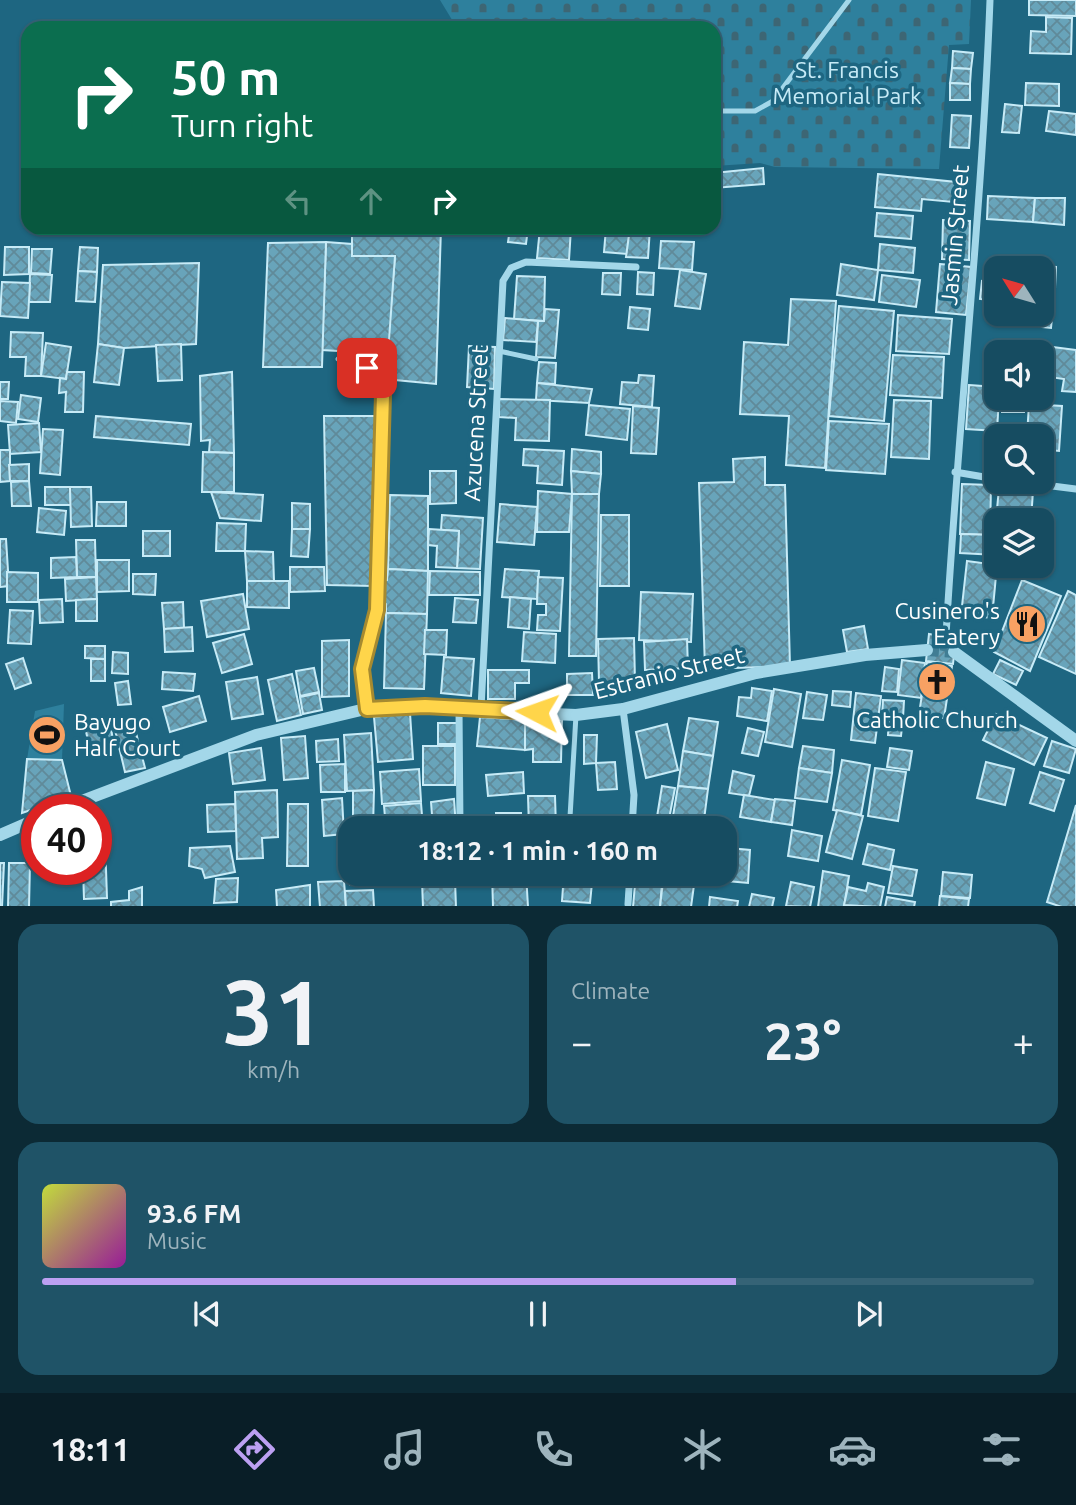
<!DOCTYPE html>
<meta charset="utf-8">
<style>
:root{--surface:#164c61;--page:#1f5367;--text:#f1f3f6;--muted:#9eb4bd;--line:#356376;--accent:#bca0f2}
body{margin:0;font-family:Ubuntu,sans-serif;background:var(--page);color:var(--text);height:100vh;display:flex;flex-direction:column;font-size:26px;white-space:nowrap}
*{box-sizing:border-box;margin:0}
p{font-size:23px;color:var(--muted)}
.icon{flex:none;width:38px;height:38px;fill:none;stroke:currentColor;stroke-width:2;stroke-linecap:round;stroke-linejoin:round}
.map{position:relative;height:906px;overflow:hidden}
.details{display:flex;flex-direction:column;gap:18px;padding:18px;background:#0c2a35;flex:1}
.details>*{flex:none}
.guide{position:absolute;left:21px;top:21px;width:700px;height:214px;border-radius:21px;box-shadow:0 2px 5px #0004,0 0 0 2px var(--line);background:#0b6e4f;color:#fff;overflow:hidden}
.needle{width:46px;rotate:307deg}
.tools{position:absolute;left:984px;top:256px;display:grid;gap:14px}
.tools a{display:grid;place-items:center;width:70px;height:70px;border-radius:14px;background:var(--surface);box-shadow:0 2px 5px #0004,0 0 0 2px var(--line);font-size:35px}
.speed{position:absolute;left:21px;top:794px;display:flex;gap:14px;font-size:35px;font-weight:700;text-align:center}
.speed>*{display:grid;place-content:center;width:91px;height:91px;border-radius:50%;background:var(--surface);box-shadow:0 2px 5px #0004,0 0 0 2px var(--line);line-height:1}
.speed .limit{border:10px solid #d22;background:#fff;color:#111}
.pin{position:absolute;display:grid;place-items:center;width:60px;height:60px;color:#fff;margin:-30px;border-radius:14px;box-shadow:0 4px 10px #0006}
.me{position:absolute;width:77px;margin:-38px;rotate:274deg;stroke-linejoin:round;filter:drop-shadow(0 0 5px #0008)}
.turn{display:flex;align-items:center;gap:24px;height:147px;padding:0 35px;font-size:32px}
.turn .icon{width:91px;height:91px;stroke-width:2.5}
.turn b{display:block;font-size:49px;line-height:60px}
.lanes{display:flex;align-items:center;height:66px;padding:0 35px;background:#0003;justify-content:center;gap:35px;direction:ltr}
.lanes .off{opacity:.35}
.big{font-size:52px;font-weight:600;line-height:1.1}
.details .widget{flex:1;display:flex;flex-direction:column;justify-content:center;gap:10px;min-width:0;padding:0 24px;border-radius:21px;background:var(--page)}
.details .dial{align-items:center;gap:0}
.dial b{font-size:91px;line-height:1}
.song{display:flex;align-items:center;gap:21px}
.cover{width:84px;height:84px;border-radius:10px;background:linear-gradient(135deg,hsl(70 70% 55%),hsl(300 70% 35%))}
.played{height:7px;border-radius:4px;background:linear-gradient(90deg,var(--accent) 70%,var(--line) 70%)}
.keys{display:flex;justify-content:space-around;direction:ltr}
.heat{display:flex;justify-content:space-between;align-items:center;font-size:38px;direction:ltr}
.details .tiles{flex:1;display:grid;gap:18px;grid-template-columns:1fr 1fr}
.widget:last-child{grid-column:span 2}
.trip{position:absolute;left:338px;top:816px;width:399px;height:70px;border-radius:21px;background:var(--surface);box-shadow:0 2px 5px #0004,0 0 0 2px var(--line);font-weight:600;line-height:70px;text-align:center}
.menu{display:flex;height:112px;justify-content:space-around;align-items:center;background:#091e27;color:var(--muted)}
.menu .icon{width:49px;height:49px}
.menu .selected{color:var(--accent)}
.menu b{font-size:32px;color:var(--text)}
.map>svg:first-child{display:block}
</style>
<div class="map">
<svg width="1076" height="907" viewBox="0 0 1076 907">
<defs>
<pattern id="cemetery-stones" width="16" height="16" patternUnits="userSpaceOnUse" patternTransform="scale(1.75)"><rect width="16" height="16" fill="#2e809d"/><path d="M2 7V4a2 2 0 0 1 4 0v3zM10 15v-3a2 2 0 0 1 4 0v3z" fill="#3d6674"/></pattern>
<pattern id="building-cross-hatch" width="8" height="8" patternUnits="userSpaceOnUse" patternTransform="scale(1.75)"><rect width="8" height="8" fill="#68a4ba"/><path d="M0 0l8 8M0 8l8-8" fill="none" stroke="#608a99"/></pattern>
</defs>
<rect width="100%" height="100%" fill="#1e6681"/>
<polygon fill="url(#cemetery-stones)" points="440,0 971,0 969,44 949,45 939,169 775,167 760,163 714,166 714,28 457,28"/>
<polygon fill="#2e809d" points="64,704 62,760 27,759 35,711"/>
<g fill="url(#building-cross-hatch)" stroke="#c7ebf7" stroke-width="2">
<polygon points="1029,0 1076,0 1076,16 1029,15"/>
<polygon points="1046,17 1072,18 1071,54 1030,53 1031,31 1046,32"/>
<polygon points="953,51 973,53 971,69 952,68"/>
<polygon points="952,68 971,69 970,84 950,83"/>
<polygon points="950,83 970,84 970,100 950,100"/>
<polygon points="1026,83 1059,84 1059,106 1025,105"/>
<polygon points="1005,104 1022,106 1019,133 1002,132"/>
<polygon points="1049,111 1076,114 1076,135 1046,131"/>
<polygon points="952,115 971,116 969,148 950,147"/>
<polygon points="763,168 764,184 714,188 714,173"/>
<polygon points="878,174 966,183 964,203 922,199 921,211 875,207"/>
<polygon points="988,196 1035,198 1033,222 987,219"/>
<polygon points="1035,198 1065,198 1064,225 1033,222"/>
<polygon points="877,213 913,216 911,239 875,236"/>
<polygon points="943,220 970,221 969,260 942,259"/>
<polygon points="352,228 441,228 436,384 385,379 395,256 352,256"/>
<polygon points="510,228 528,228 526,244 508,242"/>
<polygon points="540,228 571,228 569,260 537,258"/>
<polygon points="606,228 630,228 627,254 604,252"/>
<polygon points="630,228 650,228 648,258 626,257"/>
<polygon points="661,241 694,242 692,270 659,268"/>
<polygon points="326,242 352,244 352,256 395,256 388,354 322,350"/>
<polygon points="326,242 322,367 263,367 268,243"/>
<polygon points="880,244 915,248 913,273 878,270"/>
<polygon points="5,247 29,247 29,274 4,275"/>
<polygon points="80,247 98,248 97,272 78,271"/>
<polygon points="32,249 52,249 50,274 31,273"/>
<polygon points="199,263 196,344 124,348 98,344 103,265"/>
<polygon points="841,264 878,270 874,300 837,295"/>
<polygon points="940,264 971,267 966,315 936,312"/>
<polygon points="991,264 1029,265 1029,268 996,268 996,283 989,282"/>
<polygon points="1029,265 1056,267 1055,288 1041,287 1041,268 1029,268"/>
<polygon points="680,270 706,274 700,309 675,306"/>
<polygon points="78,271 97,272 95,302 76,301"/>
<polygon points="638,272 654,273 653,295 637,294"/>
<polygon points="603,273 621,273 620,295 602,294"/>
<polygon points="30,274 52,275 50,302 29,302"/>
<polygon points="882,275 920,280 916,307 879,302"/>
<polygon points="517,276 545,277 544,321 514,319"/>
<polygon points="982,281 996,283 996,301 980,299"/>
<polygon points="2,282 30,283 28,318 0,316"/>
<polygon points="1041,287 1055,288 1053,308 1041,307"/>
<polygon points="791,299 836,301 825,468 786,465 789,416 740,414 744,342 788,345"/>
<polygon points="839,306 894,311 884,421 829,416"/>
<polygon points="630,307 650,309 648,330 628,328"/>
<polygon points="1041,307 1053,308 1051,328 1023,325 1025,313 1041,313"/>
<polygon points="545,309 559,310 555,358 536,357 538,321 544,321"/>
<polygon points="898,315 952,319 949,354 896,351"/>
<polygon points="505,318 538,321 536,342 503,340"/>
<polygon points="11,332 43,333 41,376 25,376 26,357 10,357"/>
<polygon points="46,343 71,347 66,379 41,376"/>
<polygon points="98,344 124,348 119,385 94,382"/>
<polygon points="181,344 182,380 158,381 156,345"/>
<polygon points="469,346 495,347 494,389 467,387"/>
<polygon points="1045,346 1076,350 1076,392 1062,391 1064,379 1042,376"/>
<polygon points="893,355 944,357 942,398 890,395"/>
<polygon points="539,362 556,363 555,384 537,383"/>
<polygon points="67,372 84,372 83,412 65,412 66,392 59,393 60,378 66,379"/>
<polygon points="232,372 234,453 209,452 210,440 201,441 200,376"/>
<polygon points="639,375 654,376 652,407 620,404 622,382 638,383"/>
<polygon points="0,382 9,382 8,399 0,399"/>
<polygon points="537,383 592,389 589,403 536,400"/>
<polygon points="969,385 996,387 996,397 999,397 997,431 966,429"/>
<polygon points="21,395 41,398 38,422 18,419"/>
<polygon points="1002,397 1025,397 1024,412 1002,412"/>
<polygon points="499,399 550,400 549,441 515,440 516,418 499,417"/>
<polygon points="894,400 931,401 929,459 891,457"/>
<polygon points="0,401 18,402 16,423 0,421"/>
<polygon points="1029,404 1062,406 1059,451 1041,449 1041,436 1027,436"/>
<polygon points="589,405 630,409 627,440 586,435"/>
<polygon points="633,406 659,408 656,454 631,453"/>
<polygon points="96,416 191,424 189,445 94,437"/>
<polygon points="324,416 377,416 374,586 327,585"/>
<polygon points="829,421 889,424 885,474 826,470"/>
<polygon points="39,423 41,452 10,454 8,425"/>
<polygon points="1000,427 1025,429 1025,436 999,436"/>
<polygon points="43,429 63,430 60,475 40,473"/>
<polygon points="524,449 564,451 562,485 537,483 538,466 523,465"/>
<polygon points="572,449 601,452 601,474 571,471"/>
<polygon points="0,450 10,450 10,481 0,482"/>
<polygon points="203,452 234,453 234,492 202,492"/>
<polygon points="765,457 765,485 785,485 790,666 705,669 699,483 734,482 733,459"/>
<polygon points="29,464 29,481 10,481 9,465"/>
<polygon points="430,471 456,471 456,503 430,504"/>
<polygon points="571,471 601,474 599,494 572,494"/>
<polygon points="29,481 31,506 12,506 11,482"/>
<polygon points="962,484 991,485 990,535 960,534"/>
<polygon points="45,487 70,487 71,505 45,505"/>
<polygon points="70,487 91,487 92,526 71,527"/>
<polygon points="999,488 1033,491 1031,520 996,520"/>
<polygon points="538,491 572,494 569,532 537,532"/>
<polygon points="211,492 263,495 261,521 220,518"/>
<polygon points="572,494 599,494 596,656 569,656"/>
<polygon points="390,495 428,496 428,571 388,569"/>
<polygon points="97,502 126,502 126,526 96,526"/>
<polygon points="292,503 310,504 310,529 292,529"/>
<polygon points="500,504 537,507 534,545 497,542"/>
<polygon points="39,508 66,511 64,535 37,532"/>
<polygon points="442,515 483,518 480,569 457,568 459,531 441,530"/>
<polygon points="601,515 629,515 629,586 600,586"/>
<polygon points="217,523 246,524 245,551 216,551"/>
<polygon points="292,529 310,529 308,557 291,556"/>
<polygon points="429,529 459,531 457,568 436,567 437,546 428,545"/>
<rect x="143" y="531" width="27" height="25"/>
<polygon points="961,534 996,535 996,555 960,553"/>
<polygon points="0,539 6,539 9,586 0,587"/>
<polygon points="76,540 95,540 96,577 77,577"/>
<polygon points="245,551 273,552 274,581 247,581"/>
<polygon points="76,557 77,577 51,578 51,558"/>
<polygon points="97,560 129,560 129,591 97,592"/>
<polygon points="967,561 997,565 992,618 961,615"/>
<polygon points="290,567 324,567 325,591 290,592"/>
<polygon points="388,569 428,571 427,614 386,613 386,604 380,603 380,580 387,580"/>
<polygon points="505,569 539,571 537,599 502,597"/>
<polygon points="430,571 480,572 480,595 429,595"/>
<polygon points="7,572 38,573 38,602 7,602"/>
<polygon points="133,574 156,574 155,595 133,594"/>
<polygon points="96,577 97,599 66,601 65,579"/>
<polygon points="538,577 563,578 560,631 537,630 538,615 546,615 546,604 537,604"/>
<polygon points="1022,580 1061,596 1030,671 994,652"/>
<polygon points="247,581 289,581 289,608 247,607"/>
<polygon points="1068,591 1076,595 1076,674 1039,657"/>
<polygon points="641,592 693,594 691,642 639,640"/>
<polygon points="243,594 249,629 207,637 201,601"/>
<polygon points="510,597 531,599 529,629 508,627"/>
<polygon points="455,598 478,600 476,623 453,622"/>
<polygon points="62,599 63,622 40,623 39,600"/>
<polygon points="97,599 97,621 76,621 76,600"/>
<polygon points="183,602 184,628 164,629 162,603"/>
<polygon points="10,610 33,611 31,644 8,643"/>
<polygon points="386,613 427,614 424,689 384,688"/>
<polygon points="864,626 868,649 847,652 843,630"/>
<polygon points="192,627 193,651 165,652 164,629"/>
<polygon points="425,630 447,630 446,655 424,654"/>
<polygon points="524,632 556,634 555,663 522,661"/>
<polygon points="244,634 252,664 222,673 213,643"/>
<polygon points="929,634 956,638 953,664 926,661"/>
<polygon points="634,638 635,681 599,683 598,639"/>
<polygon points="687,639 688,668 645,670 644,642"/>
<polygon points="349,640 349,696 322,697 322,641"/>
<polygon points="85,646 105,646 105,659 85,658"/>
<polygon points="113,652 128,653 128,674 112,673"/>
<polygon points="444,657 474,659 471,696 441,693"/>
<polygon points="23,658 31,683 15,689 6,664"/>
<rect x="91" y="659" width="14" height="22"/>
<polygon points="902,660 925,663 921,698 898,695"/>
<polygon points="1000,660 1023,671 1016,685 993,674"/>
<polygon points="927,662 952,666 944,718 919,714"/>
<polygon points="885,667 899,669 897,692 882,691"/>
<polygon points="314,668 319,692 300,696 296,671"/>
<polygon points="488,670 529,670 529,683 515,683 515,699 488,699"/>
<polygon points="163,672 195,674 193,691 162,689"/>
<polygon points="592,673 593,695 567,695 567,674"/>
<polygon points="292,674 301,715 277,721 268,680"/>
<polygon points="257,677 263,714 232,719 226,682"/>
<polygon points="128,681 131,704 118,705 115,683"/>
<polygon points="752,688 772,691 767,721 737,716 739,697 751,698"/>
<polygon points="774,689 801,694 792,747 765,742"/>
<polygon points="833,691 851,692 850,707 832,705"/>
<polygon points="807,692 827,695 823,720 803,718"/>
<polygon points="319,693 322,710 303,714 300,697"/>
<polygon points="856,693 881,696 875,743 851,740"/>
<polygon points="199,696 206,721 170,732 163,707"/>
<polygon points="883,700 904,701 903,718 882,717"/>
<polygon points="410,713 413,759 378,762 374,717"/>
<polygon points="996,714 1047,738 1034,765 983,740"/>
<polygon points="480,717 525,720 525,750 477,746"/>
<polygon points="889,717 903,718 901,736 888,735"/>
<polygon points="109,718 114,745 90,750 84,722"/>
<polygon points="689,718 718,722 713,756 683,751"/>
<polygon points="525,720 562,720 561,762 533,762 533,749 525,750"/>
<rect x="438" y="723" width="20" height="21"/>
<polygon points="667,724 678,770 646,778 636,732"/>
<polygon points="134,725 145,768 125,772 115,730"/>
<polygon points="748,728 764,732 758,756 742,753"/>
<polygon points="371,733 374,790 347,791 344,735"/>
<polygon points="584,735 597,735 596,763 584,764"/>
<polygon points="305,736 308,778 284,780 281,738"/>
<polygon points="338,739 339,761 317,762 316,741"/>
<polygon points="1052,741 1076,749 1069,773 1044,766"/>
<rect x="423" y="746" width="32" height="39"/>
<polygon points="803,746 834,750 832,773 799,768"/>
<polygon points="261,748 265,780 233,784 229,753"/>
<polygon points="890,748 912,751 909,770 887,767"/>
<polygon points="683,751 713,756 708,789 678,786"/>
<polygon points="27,759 62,760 71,796 22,813"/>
<polygon points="842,760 870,765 861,815 833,810"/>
<polygon points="615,762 617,789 598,790 596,763"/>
<polygon points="986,762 1014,769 1005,805 977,798"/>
<polygon points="345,764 345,792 321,792 320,765"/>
<polygon points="799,768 832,773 827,802 795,798"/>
<polygon points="875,768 906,772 898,821 868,816"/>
<polygon points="419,769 421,801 382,804 380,772"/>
<polygon points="733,771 754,776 749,796 729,793"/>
<polygon points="523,772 524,793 488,796 486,775"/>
<polygon points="1040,772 1064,780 1054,811 1030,803"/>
<polygon points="662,786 675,788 669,819 657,817"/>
<polygon points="678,786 708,789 704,820 673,816"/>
<polygon points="277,790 278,837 262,838 263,858 237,859 235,792"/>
<polygon points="374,790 373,828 353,828 353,791"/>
<polygon points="744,795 775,800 771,822 740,817"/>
<polygon points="528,796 555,796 556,828 529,828"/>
<polygon points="342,798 344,834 324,836 322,800"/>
<polygon points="454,799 456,827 433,828 431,802"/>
<polygon points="775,799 795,801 792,825 771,822"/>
<polygon points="421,803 423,828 386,828 384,806"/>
<polygon points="235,804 236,831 208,832 207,805"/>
<polygon points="288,804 308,804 308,866 287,866"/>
<polygon points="1076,805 1076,907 1062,907 1047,902"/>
<polygon points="837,810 863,816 852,859 826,852"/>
<polygon points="496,813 521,813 521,828 497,828"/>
<polygon points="673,816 704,820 703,828 671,828"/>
<polygon points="642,818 669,821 669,828 640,828"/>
<polygon points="792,830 822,836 818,861 788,856"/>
<polygon points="96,840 105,840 107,898 84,899 83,870 96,870"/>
<polygon points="349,843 350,873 376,873 376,885 350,885"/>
<polygon points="868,844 894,850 890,870 863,864"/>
<polygon points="230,846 235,872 205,878 202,869 189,866 190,848"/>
<polygon points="724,848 729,848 727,881 703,879 703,873 724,873"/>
<polygon points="729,848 750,850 748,883 727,881"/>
<polygon points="0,863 4,863 2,907 0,907"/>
<polygon points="9,863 30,863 29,907 8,907"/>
<polygon points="893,866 917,870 912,896 888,893"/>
<polygon points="823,871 849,876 844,907 818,907"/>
<polygon points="943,872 972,875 970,898 941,896"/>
<polygon points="492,873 526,873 528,907 493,907"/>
<polygon points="532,873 557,873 557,879 532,878"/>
<polygon points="564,873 593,873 590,903 562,901"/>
<polygon points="636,873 663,873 660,907 633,907"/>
<polygon points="665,873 696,873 694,885 663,881"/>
<polygon points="238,878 237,902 214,903 216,879"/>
<polygon points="455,880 456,907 423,907 422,881"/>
<polygon points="344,881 346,907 320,907 318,882"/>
<polygon points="663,881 694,885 691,907 660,907"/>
<polygon points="791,882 814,887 810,907 786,906"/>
<polygon points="868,883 884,887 880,907 844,905 848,887 866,891"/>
<polygon points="310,885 310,907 277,907 276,890"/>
<polygon points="142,887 142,907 111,907 111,902 129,900 129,891"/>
<polygon points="373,890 374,907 346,907 345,891"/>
<polygon points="752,894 774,898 772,907 749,907"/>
<polygon points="940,896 969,899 968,907 939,907"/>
<polygon points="710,897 738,901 737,907 709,907"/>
<polygon points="887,897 915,902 914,907 885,907"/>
</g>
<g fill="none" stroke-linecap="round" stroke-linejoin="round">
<polyline stroke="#407d94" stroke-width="7" stroke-dasharray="7 3.5" stroke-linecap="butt" points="943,651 946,636"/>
<polyline stroke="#407d94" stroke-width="12" stroke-dasharray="12 6" stroke-linecap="butt" points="927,650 954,652"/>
<g stroke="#a3d7e9" stroke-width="5">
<polyline points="714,111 755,111 773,101 849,0"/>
<polyline points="499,351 536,359"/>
<path d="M338,359c26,8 35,8 45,35l-6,216 -15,59 5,40"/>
<polyline points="570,817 576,715"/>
</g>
<g stroke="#a3d7e9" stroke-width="7">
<polyline points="955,472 996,479"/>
<polyline points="1013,481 1076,489"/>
<path d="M946,636c12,-212 36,-424 44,-636"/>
<polyline points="481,708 503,281 511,268 526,262 636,267"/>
<polyline points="459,709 460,828"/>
<polyline points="623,709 634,795 632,828"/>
<polyline points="628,904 630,873"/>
</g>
<g stroke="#a3d7e9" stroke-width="12">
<polyline points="954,652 1076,741"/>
<polyline points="58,810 256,735 378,706 576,715 623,709 756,673 865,655 927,650"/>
<polyline points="0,835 37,819"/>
</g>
</g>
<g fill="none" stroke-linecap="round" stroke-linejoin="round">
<defs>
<polyline id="route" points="367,368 378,381 383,394 377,610 362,669 367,709 425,706 537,712"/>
</defs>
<use href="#route" stroke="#a68a30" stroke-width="18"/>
<use href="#route" stroke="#ffd54a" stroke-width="12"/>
</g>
<defs>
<symbol id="restaurant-disc" viewBox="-11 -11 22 22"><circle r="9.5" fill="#f8a163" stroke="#1e6681"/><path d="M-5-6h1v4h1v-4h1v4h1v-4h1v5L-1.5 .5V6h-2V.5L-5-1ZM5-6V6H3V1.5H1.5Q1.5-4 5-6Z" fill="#111"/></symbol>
<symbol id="church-disc" viewBox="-11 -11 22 22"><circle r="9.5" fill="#f8a163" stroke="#1e6681"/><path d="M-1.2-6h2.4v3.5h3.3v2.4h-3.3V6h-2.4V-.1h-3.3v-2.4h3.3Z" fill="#111"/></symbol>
<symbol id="stadium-disc" viewBox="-11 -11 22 22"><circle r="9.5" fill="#f8a163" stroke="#1e6681"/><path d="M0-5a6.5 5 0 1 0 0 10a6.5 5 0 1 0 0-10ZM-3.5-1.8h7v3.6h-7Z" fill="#111"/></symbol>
</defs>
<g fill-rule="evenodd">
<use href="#restaurant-disc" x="1005" y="602" width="44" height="44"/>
<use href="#church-disc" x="915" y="660" width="44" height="44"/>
<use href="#stadium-disc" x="25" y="713" width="44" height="44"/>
</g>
<g text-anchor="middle" stroke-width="7" stroke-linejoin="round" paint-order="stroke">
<g font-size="23" fill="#c7ebf7" stroke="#1e6681">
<text x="847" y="78">St. Francis<tspan x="847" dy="26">Memorial Park</tspan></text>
</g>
<g font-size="23" fill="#fff" stroke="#1e6681">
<text transform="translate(955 235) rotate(-85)" y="8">Jasmin Street</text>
<text transform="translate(476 423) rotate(-87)" y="8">Azucena Street</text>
<text transform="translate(669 673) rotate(-14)" y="8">Estranio Street</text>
</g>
<g font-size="23" fill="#fff" stroke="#1e6681" text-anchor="end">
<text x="1000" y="619">Cusinero's<tspan x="1000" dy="26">Eatery</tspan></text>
<text x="937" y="728" text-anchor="middle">Catholic Church</text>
<text x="74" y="730" text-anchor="start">Bayugo<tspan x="74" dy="26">Half Court</tspan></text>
</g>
</g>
</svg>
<div class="tools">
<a><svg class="needle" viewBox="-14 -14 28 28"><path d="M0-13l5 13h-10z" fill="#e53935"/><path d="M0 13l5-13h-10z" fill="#9eb4bd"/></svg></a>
<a><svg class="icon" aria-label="sound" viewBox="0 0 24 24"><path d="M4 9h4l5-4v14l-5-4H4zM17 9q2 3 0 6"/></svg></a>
<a><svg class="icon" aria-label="search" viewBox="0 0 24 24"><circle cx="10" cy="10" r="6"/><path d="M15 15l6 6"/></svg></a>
<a><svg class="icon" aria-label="layers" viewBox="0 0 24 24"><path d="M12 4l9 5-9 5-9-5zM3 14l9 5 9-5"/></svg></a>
</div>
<div class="speed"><div class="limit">40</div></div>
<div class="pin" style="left:367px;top:368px;background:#d93025"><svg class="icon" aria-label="arrive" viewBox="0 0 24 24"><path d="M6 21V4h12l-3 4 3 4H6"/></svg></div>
<svg class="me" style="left:537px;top:712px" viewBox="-20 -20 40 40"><path d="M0-17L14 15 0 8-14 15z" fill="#ffd54a" stroke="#fff" stroke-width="4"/></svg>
<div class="trip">18:12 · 1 min · 160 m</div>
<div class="guide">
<div class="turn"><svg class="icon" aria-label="right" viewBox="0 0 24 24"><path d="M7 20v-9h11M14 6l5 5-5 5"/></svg><div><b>50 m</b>Turn right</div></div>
<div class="lanes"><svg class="icon off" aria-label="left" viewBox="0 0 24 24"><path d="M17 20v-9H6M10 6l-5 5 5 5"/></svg><svg class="icon off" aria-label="ahead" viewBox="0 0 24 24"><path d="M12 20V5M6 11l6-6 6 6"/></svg><svg class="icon" aria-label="right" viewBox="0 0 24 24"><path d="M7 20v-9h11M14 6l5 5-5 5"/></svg></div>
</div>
</div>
<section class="details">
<div class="tiles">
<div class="widget dial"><b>31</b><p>km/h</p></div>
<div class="widget"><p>Climate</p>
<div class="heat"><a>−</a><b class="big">23°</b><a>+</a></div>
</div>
<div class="widget">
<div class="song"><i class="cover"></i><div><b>93.6 FM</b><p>Music</p></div></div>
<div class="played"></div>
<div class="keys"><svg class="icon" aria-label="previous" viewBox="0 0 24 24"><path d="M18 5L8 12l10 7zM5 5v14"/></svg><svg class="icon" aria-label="pause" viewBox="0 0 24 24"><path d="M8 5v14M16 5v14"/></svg><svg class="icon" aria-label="next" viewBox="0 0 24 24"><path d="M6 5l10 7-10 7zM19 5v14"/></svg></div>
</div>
</div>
</section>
<nav class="menu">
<b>18:11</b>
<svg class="icon selected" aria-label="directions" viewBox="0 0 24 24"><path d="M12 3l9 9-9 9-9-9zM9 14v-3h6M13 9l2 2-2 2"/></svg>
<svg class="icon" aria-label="music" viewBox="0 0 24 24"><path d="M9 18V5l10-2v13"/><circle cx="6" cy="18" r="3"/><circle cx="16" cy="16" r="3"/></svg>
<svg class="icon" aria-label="phone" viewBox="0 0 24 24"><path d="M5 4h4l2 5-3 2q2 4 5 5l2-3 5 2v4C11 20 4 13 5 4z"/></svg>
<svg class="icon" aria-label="climate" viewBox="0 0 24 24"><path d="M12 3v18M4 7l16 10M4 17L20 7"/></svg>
<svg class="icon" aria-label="car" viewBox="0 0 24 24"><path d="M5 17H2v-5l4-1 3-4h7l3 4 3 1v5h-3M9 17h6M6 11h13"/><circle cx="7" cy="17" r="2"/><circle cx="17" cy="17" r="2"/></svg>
<svg class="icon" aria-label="filters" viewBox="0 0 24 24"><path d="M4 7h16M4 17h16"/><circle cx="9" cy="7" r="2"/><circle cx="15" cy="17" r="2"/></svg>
</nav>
